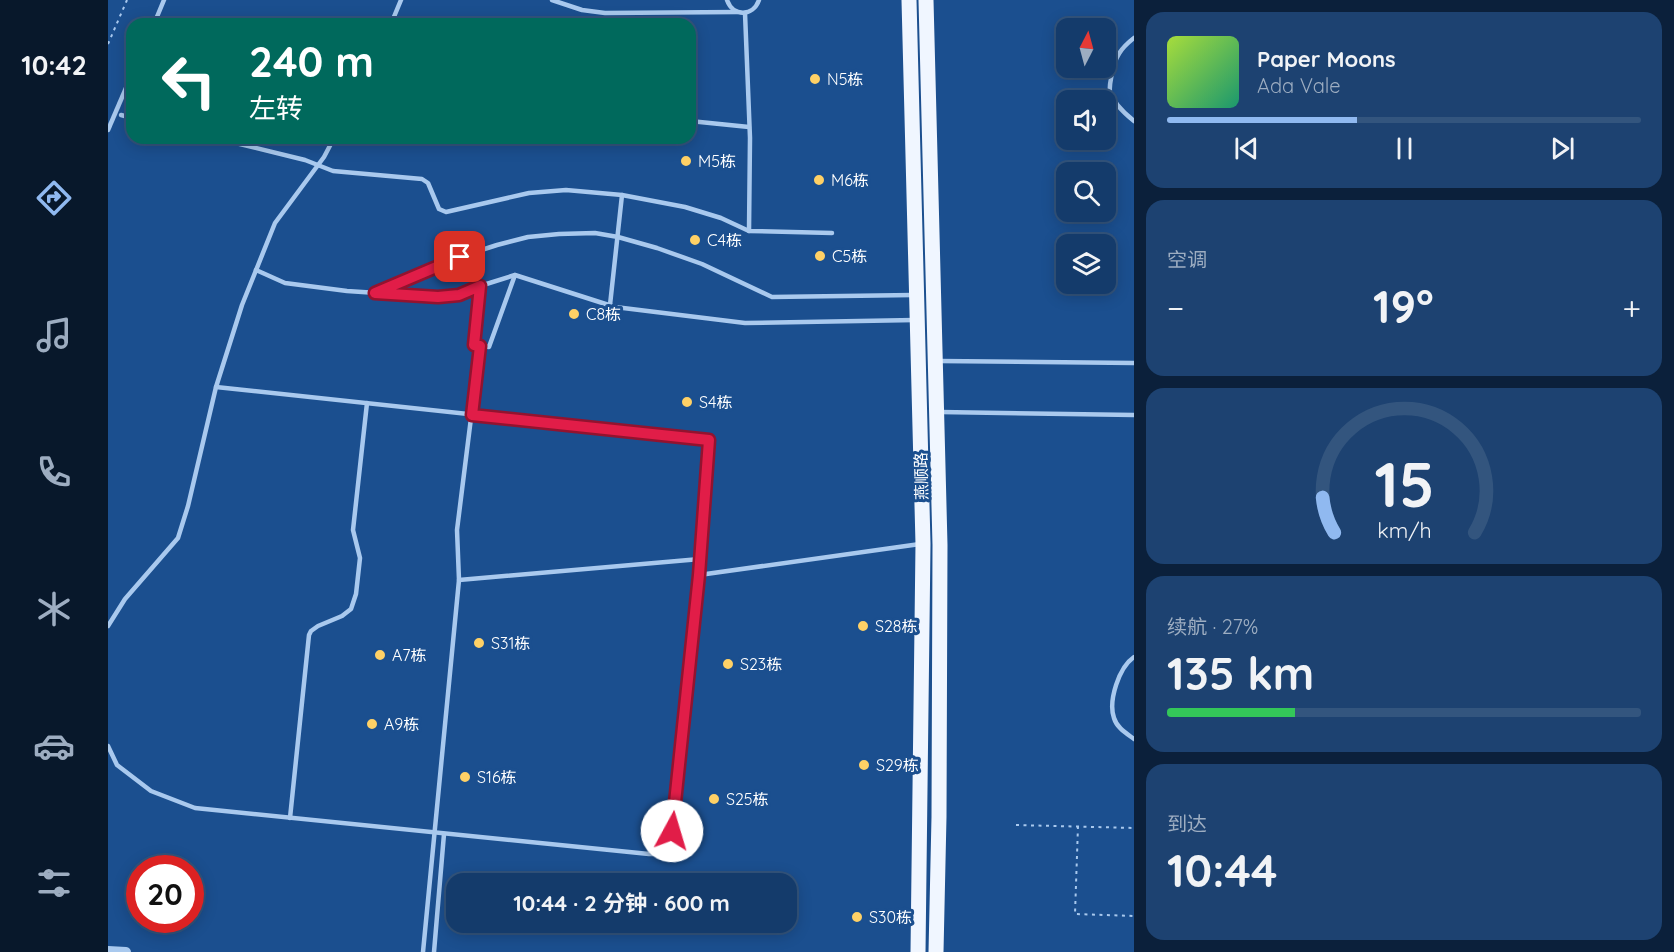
<!DOCTYPE html>
<html lang="zh">
<meta charset="utf-8">
<style>
:root{--surface:#143b6b;--page:#1d4271;--text:#f1f3f6;--muted:#9dadc1;--line:#33557e;--accent:#90b9f0}
body{margin:0;font-family:Quicksand,"Noto Sans SC",sans-serif;background:var(--page);color:var(--text);height:100vh;display:flex;flex-direction:column;font-size:22px;white-space:nowrap}
*{box-sizing:border-box;margin:0}
p{font-size:20px;color:var(--muted)}
.icon{flex:none;width:33px;height:33px;fill:none;stroke:currentColor;stroke-width:2;stroke-linecap:round;stroke-linejoin:round}
.map{position:relative;flex:1;overflow:hidden}
.details{display:flex;flex-direction:column;gap:12px;padding:12px;background:#0b203b;width:540px}
.details>*{flex:none}
.guide{position:absolute;left:18px;top:18px;width:570px;height:126px;border-radius:18px;box-shadow:0 3px 15px #0003,0 0 0 2px var(--line);background:#00695c;color:#fff;overflow:hidden}
.needle{width:39px;rotate:6deg}
.buttons{position:absolute;left:948px;top:18px;display:grid;gap:12px}
.buttons a{display:grid;place-items:center;width:60px;height:60px;border-radius:12px;background:var(--surface);box-shadow:0 3px 15px #0003,0 0 0 2px var(--line);font-size:30px}
.speed{position:absolute;left:18px;top:855px;display:flex;gap:12px;font-size:30px;font-weight:700;text-align:center}
.speed>*{display:grid;place-content:center;width:78px;height:78px;border-radius:50%;background:var(--surface);box-shadow:0 3px 15px #0003,0 0 0 2px var(--line);line-height:1}
.speed .limit{border:9px solid #d22;background:#fff;color:#111}
.pin{position:absolute;display:grid;place-items:center;width:51px;height:51px;color:#fff;margin:-26px;border-radius:12px;box-shadow:0 3px 9px #0006}
.me{position:absolute;width:66px;margin:-33px;rotate:6deg;stroke-linejoin:round;filter:drop-shadow(0 0 4px #0008)}
.turn{display:flex;align-items:center;gap:21px;height:126px;padding:0 24px;font-size:27px}
.turn .icon{width:78px;height:78px;stroke-width:2.5}
.turn b{display:block;font-size:42px;line-height:51px}
.big{font-size:45px;font-weight:700;line-height:1.1}
.details .card{flex:1;display:flex;flex-direction:column;justify-content:center;gap:9px;min-width:0;padding:0 21px;border-radius:18px;background:var(--page)}
.details .dial{align-items:center;gap:0}
.dial svg{height:156px;overflow:visible;fill:none;stroke:var(--line);stroke-width:7;stroke-linecap:round;text-anchor:middle}
.dial text{fill:var(--text);stroke:none}
.song{display:flex;align-items:center;gap:18px}
.cover{width:72px;height:72px;border-radius:9px;background:linear-gradient(135deg,hsl(80 70% 55%),hsl(160 70% 35%))}
.played{height:6px;border-radius:3px;background:linear-gradient(90deg,var(--accent) 40%,var(--line) 40%)}
.keys{display:flex;justify-content:space-around;direction:ltr}
.heat{display:flex;justify-content:space-between;align-items:center;font-size:33px;direction:ltr}
.charge{height:9px;border-radius:4px;background:linear-gradient(90deg,#34c759 27%,var(--line) 0)}
.trip{position:absolute;left:338px;top:873px;width:351px;height:60px;border-radius:18px;background:var(--surface);box-shadow:0 3px 15px #0003,0 0 0 2px var(--line);font-weight:700;line-height:60px;text-align:center}
main{display:flex;flex:1;min-height:0}
.tab-bar{display:flex;flex-direction:column;width:108px;justify-content:space-around;align-items:center;background:#08182b;color:var(--muted)}
.tab-bar .icon{width:42px;height:42px}
.tab-bar .current{color:var(--accent)}
.tab-bar b{font-size:27px;color:var(--text)}
.map>svg:first-child{display:block}
</style>
<main>
<nav class="tab-bar">
<b>10:42</b>
<svg class="icon current" aria-label="directions" viewBox="0 0 24 24"><path d="M12 3l9 9-9 9-9-9zM9 14v-3h6M13 9l2 2-2 2"/></svg>
<svg class="icon" aria-label="music" viewBox="0 0 24 24"><path d="M9 18V5l10-2v13"/><circle cx="6" cy="18" r="3"/><circle cx="16" cy="16" r="3"/></svg>
<svg class="icon" aria-label="phone" viewBox="0 0 24 24"><path d="M5 4h4l2 5-3 2q2 4 5 5l2-3 5 2v4C11 20 4 13 5 4z"/></svg>
<svg class="icon" aria-label="climate" viewBox="0 0 24 24"><path d="M12 3v18M4 7l16 10M4 17L20 7"/></svg>
<svg class="icon" aria-label="car" viewBox="0 0 24 24"><path d="M5 17H2v-5l4-1 3-4h7l3 4 3 1v5h-3M9 17h6M6 11h13"/><circle cx="7" cy="17" r="2"/><circle cx="17" cy="17" r="2"/></svg>
<svg class="icon" aria-label="filters" viewBox="0 0 24 24"><path d="M4 7h16M4 17h16"/><circle cx="9" cy="7" r="2"/><circle cx="15" cy="17" r="2"/></svg>
</nav>
<div class="map">
<svg width="1026" height="952" viewBox="0 0 1026 952">
<rect width="100%" height="100%" fill="#1b4f8f"/>
<g fill="none" stroke-linecap="round" stroke-linejoin="round">
<g stroke="#a9c9ee" stroke-width="2" stroke-dasharray="3 4.5" stroke-linecap="butt">
<polyline points="0,44 19,0"/>
<polyline points="908,825 1026,828"/>
<polyline points="970,826 967,914 1026,916"/>
</g>
<g stroke="#a9c9ee" stroke-width="4.5">
<polyline points="444,0 474,10 497,13 630,12"/>
<path d="M619,0c6,17 26,17 32,0"/>
<polyline points="637,13 642,138 641,231"/>
<polyline points="46,24 56,0"/>
<polyline points="283,24 293,0"/>
<path d="M1026,38c-13,10 -19,19 -22,35 -1,6 -3,13 -2,19 4,12 14,21 24,29"/>
<polyline points="13,115 24,118"/>
<polyline points="582,121 641,127"/>
<polyline points="0,130 24,74"/>
<polyline points="107,138 197,160 225,171 314,179 320,183 331,209 338,212 421,193 458,190 514,195 577,207 613,218 641,231 724,233"/>
<polyline points="148,270 177,283 239,291 330,297 351,295 372,286 407,275 507,307 637,323 807,320"/>
<polyline points="372,286 366,345 381,347 407,275"/>
<polyline points="269,292 352,257 389,245 420,237 451,234 487,233 510,237 549,248 594,264 664,297 805,295"/>
<polyline points="502,305 514,195"/>
<polyline points="831,361 1026,363"/>
<polyline points="832,412 1026,415"/>
<polyline points="591,575 812,544"/>
<polyline points="351,580 592,559"/>
<polyline points="0,626 17,599 70,538 80,506 108,387 134,305 167,223 216,157 226,138"/>
<path d="M1026,657c-15,10 -26,44 -20,61 3,10 12,15 20,21"/>
<polyline points="0,746 9,765 43,791 87,808 541,854 562,854 591,575 601,440 108,387"/>
<polyline points="182,818 201,635 203,631 210,626 234,616 243,609 248,594 252,558 245,530 259,403"/>
<polyline points="315,952 351,580 349,530 372,346"/>
<polyline points="326,952 336,834"/>
</g>
<polyline stroke="#a9c9ee" stroke-width="10" points="0,951 18,952"/>
<g stroke="#f0f6ff" stroke-width="15">
<polyline points="801,0 815,544 810,952"/>
<polyline points="818,0 832,545 831,817 828,952"/>
</g>
</g>
<g fill="none" stroke-linecap="round" stroke-linejoin="round">
<defs>
<polyline id="route" points="352,257 267,293 330,297 351,295 372,286 366,345 372,346 364,415 601,440 591,575 564,831"/>
</defs>
<use href="#route" stroke="#92132f" stroke-width="15"/>
<use href="#route" stroke="#e11d48" stroke-width="10"/>
</g>
<g fill="#ffd166" stroke="#1b4f8f" stroke-width="2">
<circle cx="707" cy="79" r="6"/>
<circle cx="578" cy="161" r="6"/>
<circle cx="711" cy="180" r="6"/>
<circle cx="587" cy="240" r="6"/>
<circle cx="712" cy="256" r="6"/>
<circle cx="466" cy="314" r="6"/>
<circle cx="579" cy="402" r="6"/>
<circle cx="755" cy="626" r="6"/>
<circle cx="371" cy="643" r="6"/>
<circle cx="272" cy="655" r="6"/>
<circle cx="620" cy="664" r="6"/>
<circle cx="264" cy="724" r="6"/>
<circle cx="756" cy="765" r="6"/>
<circle cx="357" cy="777" r="6"/>
<circle cx="606" cy="799" r="6"/>
<circle cx="749" cy="917" r="6"/>
</g>
<g text-anchor="middle" stroke-width="6" stroke-linejoin="round" paint-order="stroke">
<g font-size="16" fill="#fff" stroke="#1b4f8f" text-anchor="start">
<text x="719" y="85">N5栋</text>
<text x="590" y="167">M5栋</text>
<text x="723" y="186">M6栋</text>
<text x="599" y="246">C4栋</text>
<text x="724" y="262">C5栋</text>
<text x="478" y="320">C8栋</text>
<text x="591" y="408">S4栋</text>
<text x="767" y="632">S28栋</text>
<text x="383" y="649">S31栋</text>
<text x="284" y="661">A7栋</text>
<text x="632" y="670">S23栋</text>
<text x="276" y="730">A9栋</text>
<text x="768" y="771">S29栋</text>
<text x="369" y="783">S16栋</text>
<text x="618" y="805">S25栋</text>
<text x="761" y="923">S30栋</text>
</g>
<g font-size="16" fill="#fff" stroke="#1b4f8f">
<text transform="translate(813 476) rotate(-91)" y="6">燕顺路</text>
</g>
</g>
</svg>
<div class="buttons">
<a><svg class="needle" viewBox="-14 -14 28 28"><path d="M0-13l5 13h-10z" fill="#e53935"/><path d="M0 13l5-13h-10z" fill="#9dadc1"/></svg></a>
<a><svg class="icon" aria-label="sound" viewBox="0 0 24 24"><path d="M4 9h4l5-4v14l-5-4H4zM17 9q2 3 0 6"/></svg></a>
<a><svg class="icon" aria-label="search" viewBox="0 0 24 24"><circle cx="10" cy="10" r="6"/><path d="M15 15l6 6"/></svg></a>
<a><svg class="icon" aria-label="layers" viewBox="0 0 24 24"><path d="M12 4l9 5-9 5-9-5zM3 14l9 5 9-5"/></svg></a>
</div>
<div class="speed"><div class="limit">20</div></div>
<div class="pin" style="left:352px;top:257px;background:#d93025"><svg class="icon" aria-label="arrive" viewBox="0 0 24 24"><path d="M6 21V4h12l-3 4 3 4H6"/></svg></div>
<svg class="me" style="left:564px;top:831px" viewBox="-20 -20 40 40"><circle r="19" fill="#fff"/><path d="M0-13L10 11 0 6-10 11z" fill="#e11d48"/></svg>
<div class="trip">10:44 · 2 分钟 · 600 m</div>
<div class="guide">
<div class="turn"><svg class="icon" aria-label="left" viewBox="0 0 24 24"><path d="M17 20v-9H6M10 6l-5 5 5 5"/></svg><div><b>240 m</b>左转</div></div>
</div>
</div>
<section class="details">
<div class="card">
<div class="song"><i class="cover"></i><div><b>Paper Moons</b><p>Ada Vale</p></div></div>
<div class="played"></div>
<div class="keys"><svg class="icon" aria-label="previous" viewBox="0 0 24 24"><path d="M18 5L8 12l10 7zM5 5v14"/></svg><svg class="icon" aria-label="pause" viewBox="0 0 24 24"><path d="M8 5v14M16 5v14"/></svg><svg class="icon" aria-label="next" viewBox="0 0 24 24"><path d="M6 5l10 7-10 7zM19 5v14"/></svg></div>
</div>
<div class="card"><p>空调</p>
<div class="heat"><a>−</a><b class="big">19°</b><a>+</a></div>
</div>
<div class="card dial"><svg viewBox="0 0 100 80">
<path d="M14 69A42 42 0 1 1 86 69"/>
<path d="M14 69A42 42 0 0 1 8 51" stroke="#90b9f0"/>
<text x="50" y="56" font-size="32" font-weight="700">15</text>
<text x="50" y="72" font-size="11">km/h</text>
</svg></div>
<div class="card"><p>续航 · 27%</p><b class="big">135 km</b><div class="charge"></div></div>
<div class="card"><p>到达</p><b class="big">10:44</b></div>
</section>
</main>
